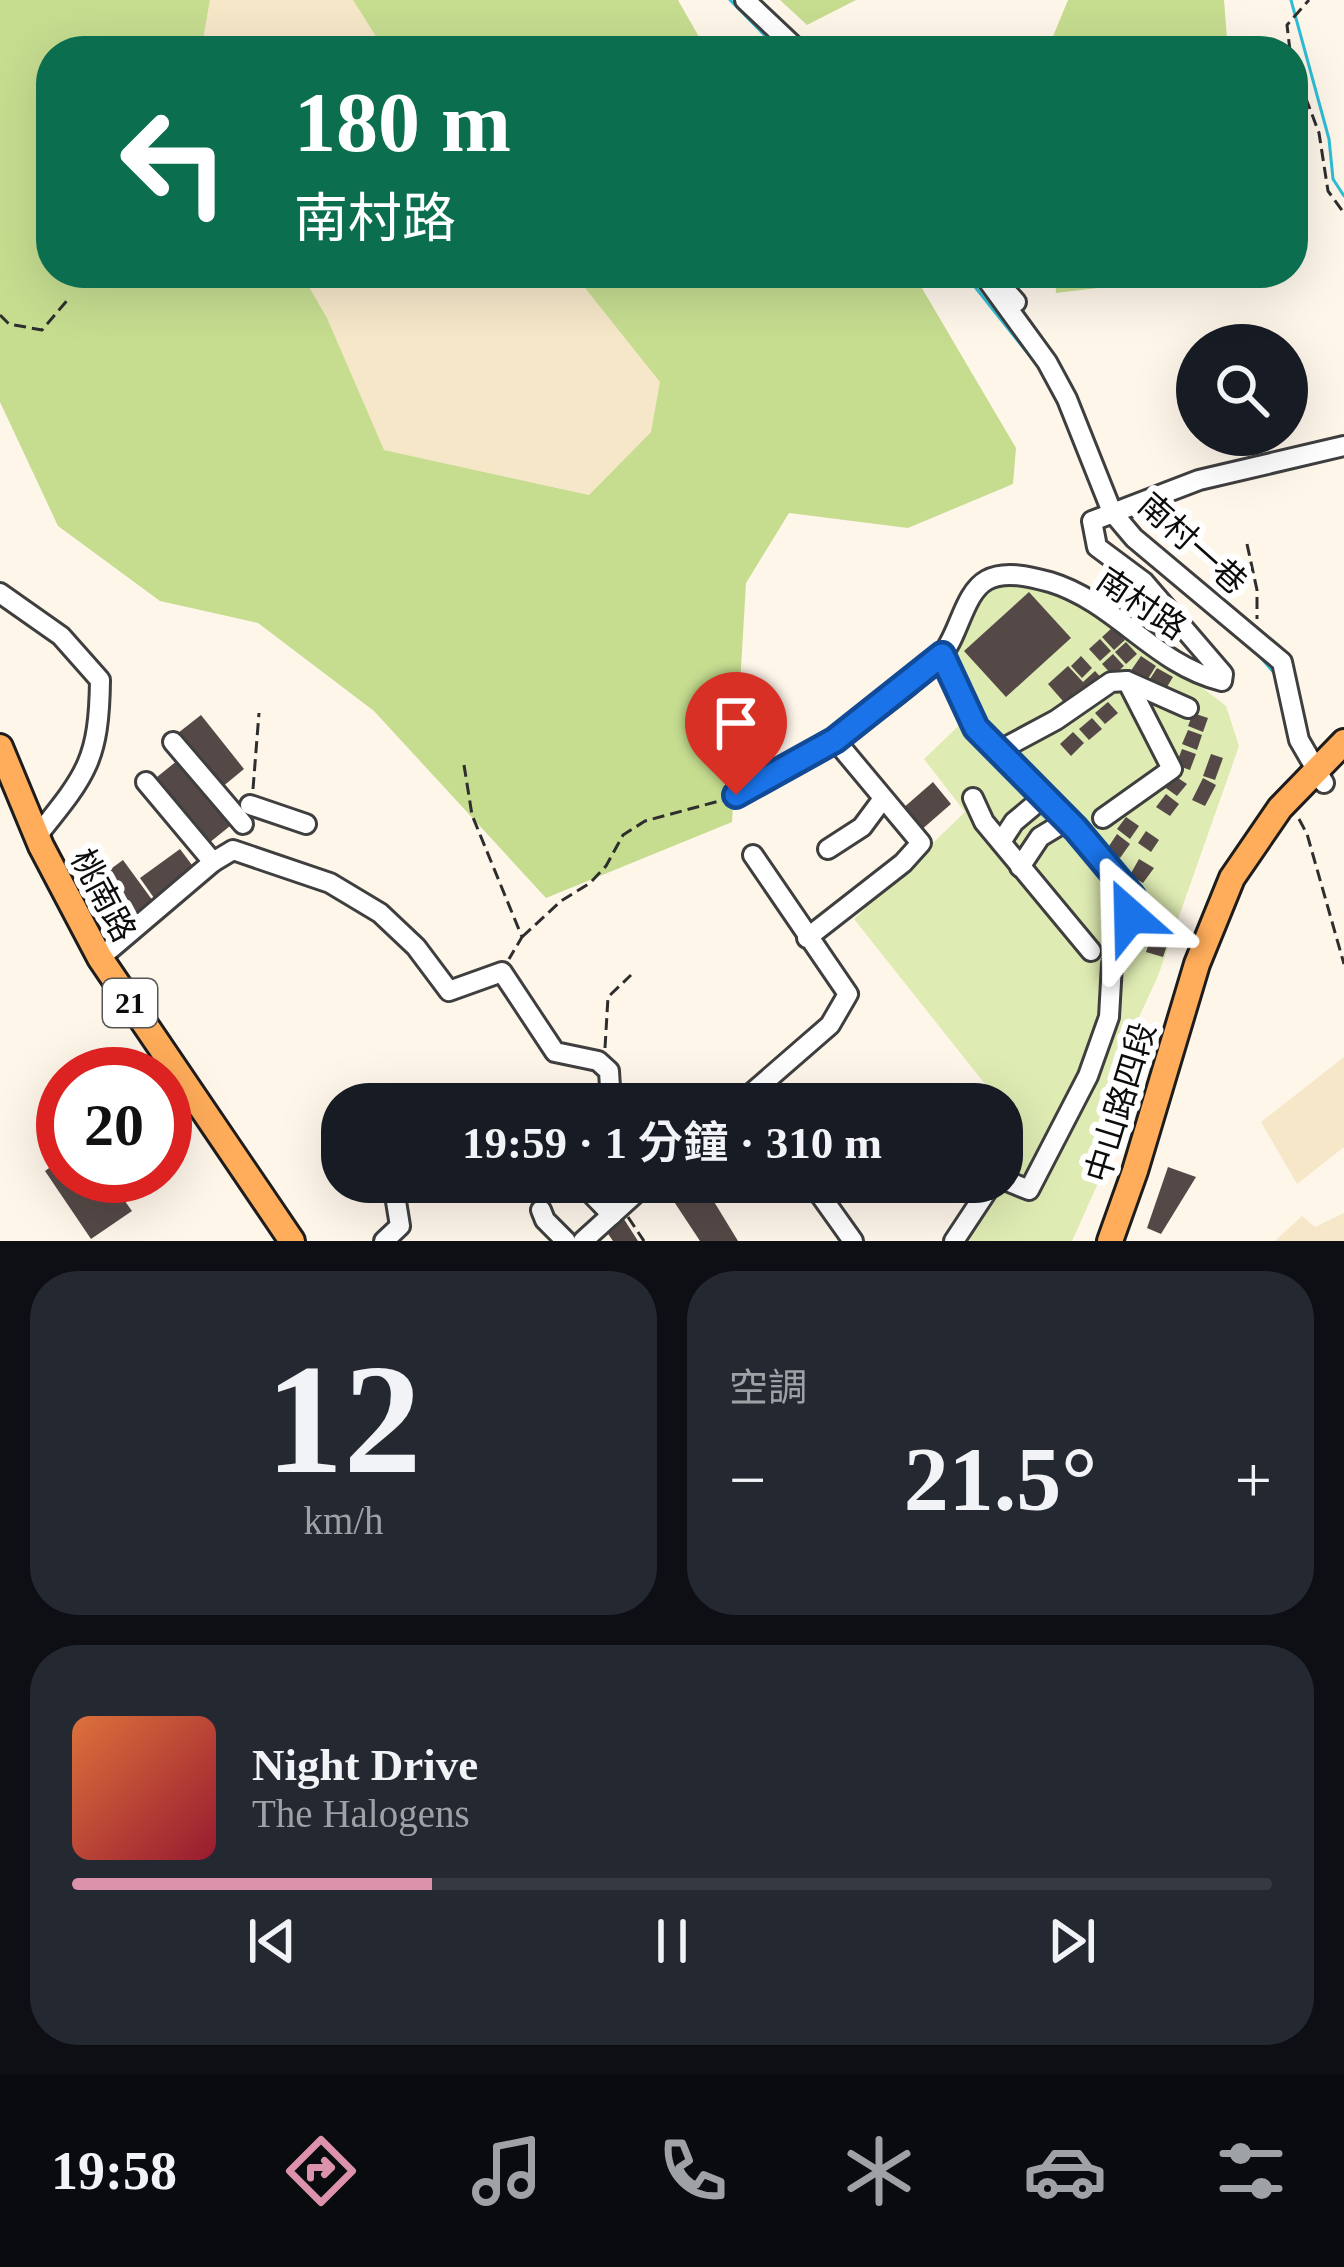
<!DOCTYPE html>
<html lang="zh-TW">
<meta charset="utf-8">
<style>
:root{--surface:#171b24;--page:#242831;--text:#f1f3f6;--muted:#9ea1a6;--line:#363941;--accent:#dc92ab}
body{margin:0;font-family:"Times New Roman","Noto Sans TC",serif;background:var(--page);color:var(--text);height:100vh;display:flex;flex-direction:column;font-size:45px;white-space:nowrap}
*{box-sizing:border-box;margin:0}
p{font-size:39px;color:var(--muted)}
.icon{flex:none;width:66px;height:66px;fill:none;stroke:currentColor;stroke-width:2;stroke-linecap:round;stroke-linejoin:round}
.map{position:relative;height:1241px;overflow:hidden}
.panel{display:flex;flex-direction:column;gap:30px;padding:30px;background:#0d0f14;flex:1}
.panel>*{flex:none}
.top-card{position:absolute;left:36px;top:36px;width:1272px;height:252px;border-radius:48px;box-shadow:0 12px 48px #0002;background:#0b6e4f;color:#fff;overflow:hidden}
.controls{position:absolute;left:1176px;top:324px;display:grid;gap:24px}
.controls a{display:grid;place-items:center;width:132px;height:132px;border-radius:50%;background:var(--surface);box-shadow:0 12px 48px #0002;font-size:60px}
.speed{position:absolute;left:36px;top:1047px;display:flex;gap:24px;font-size:60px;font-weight:700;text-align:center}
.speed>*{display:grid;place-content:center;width:156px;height:156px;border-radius:50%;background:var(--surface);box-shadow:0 12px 48px #0002;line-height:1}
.speed .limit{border:18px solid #d22;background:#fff;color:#111}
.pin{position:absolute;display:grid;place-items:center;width:102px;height:102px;color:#fff;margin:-123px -51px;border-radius:50% 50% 50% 0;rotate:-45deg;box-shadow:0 0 12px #0007}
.pin .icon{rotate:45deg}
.me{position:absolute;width:132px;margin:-66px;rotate:335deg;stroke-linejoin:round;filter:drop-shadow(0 0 9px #0008)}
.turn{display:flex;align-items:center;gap:42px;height:252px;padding:0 60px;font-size:54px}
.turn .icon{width:156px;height:156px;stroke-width:2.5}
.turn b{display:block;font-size:84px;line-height:102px}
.big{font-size:90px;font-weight:600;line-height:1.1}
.panel .widget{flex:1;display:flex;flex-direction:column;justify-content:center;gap:18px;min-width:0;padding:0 42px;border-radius:48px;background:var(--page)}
.panel .dial{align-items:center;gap:0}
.dial b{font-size:156px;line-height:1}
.song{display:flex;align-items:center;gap:36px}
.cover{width:144px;height:144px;border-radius:18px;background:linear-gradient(135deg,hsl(20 70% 55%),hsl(350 70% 35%))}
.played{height:12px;border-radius:6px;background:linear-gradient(90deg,var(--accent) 30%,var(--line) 30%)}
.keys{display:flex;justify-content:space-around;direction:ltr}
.heat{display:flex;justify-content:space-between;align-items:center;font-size:66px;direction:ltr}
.panel .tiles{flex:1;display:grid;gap:30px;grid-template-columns:1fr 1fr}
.widget:last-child{grid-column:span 2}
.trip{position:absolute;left:321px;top:1083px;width:702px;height:120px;border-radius:48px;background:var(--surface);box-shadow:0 12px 48px #0002;font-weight:600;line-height:120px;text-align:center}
.dock{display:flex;height:192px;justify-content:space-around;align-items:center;background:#090b0e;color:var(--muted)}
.dock .icon{width:84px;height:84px}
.dock .on{color:var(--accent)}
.dock b{font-size:54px;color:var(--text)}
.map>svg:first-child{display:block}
</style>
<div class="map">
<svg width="1344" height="1241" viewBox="0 0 1344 1241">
<rect width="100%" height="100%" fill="#fff6ea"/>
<g fill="#f6e7c9">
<polygon points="210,0 353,0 385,51 201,51"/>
<polygon points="301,273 546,273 585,288 661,382 652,431 589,495 383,450 327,318"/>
<polygon points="1344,1057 1344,1147 1297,1184 1261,1122"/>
<polygon points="1344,1213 1344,1241 1275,1241 1302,1216 1315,1227"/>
</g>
<polygon fill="#deebb2" points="1021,581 1053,589 1111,617 1226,706 1239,746 1158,976 1097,1108 1126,1121 1072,1241 970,1241 977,1182 1002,1182 1002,1136 1012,1118 854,919 965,812 924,759 972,713 947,658 981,589"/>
<g fill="#c6dd90">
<polygon points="0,0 210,0 201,51 51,51 51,273 301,273 327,318 384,450 589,495 651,432 660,382 585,288 546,273 913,273 1016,448 1013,484 908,528 789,513 746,583 732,822 546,898 374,711 258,623 160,601 58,526 0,402"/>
<polygon points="353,0 678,0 707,51 385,51"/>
<polygon points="780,0 856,0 807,25"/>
<polygon points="1068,0 1224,0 1228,51 1047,51"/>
<polygon points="1055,273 1224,273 1056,293"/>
</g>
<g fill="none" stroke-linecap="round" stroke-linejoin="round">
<g stroke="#2ebdd5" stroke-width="3">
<polyline points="730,0 780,51"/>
<polyline points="1291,0 1329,139 1333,179 1344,196"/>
<polyline points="964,273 1041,370"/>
<polyline points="1082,460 1099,507"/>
<polyline points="1108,520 1124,541"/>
<polyline points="1131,547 1184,591"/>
<polyline points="1255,651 1276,675"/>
</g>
</g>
<g fill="#554947">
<polygon points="1029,592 1071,638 1006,697 964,651"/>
<polygon points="1113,627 1125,640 1114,650 1102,637"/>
<polygon points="1100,639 1111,651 1100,661 1089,649"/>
<polygon points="1126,642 1137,654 1126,664 1115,652"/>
<polygon points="1113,654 1124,666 1113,676 1102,664"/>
<polygon points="1081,656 1092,668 1082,678 1071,666"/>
<polygon points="1141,656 1156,666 1146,682 1130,672"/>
<polygon points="1068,666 1083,682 1095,671 1106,683 1069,708 1048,684"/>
<polygon points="1157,668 1173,677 1164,692 1148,682"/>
<polygon points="1108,702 1118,713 1105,724 1095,713"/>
<polygon points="1193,713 1208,718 1203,732 1188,726"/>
<polygon points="201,715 244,769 221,788 178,733"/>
<polygon points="1092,718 1102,729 1089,740 1079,729"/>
<polygon points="1188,730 1202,735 1197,750 1182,744"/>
<polygon points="1073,732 1084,743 1071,756 1060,744"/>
<polygon points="1182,749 1196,754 1190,770 1176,765"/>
<polygon points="1211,754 1223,758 1215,780 1203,776"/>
<polygon points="178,760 230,826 209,843 157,777"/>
<polygon points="1172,774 1187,784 1177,796 1163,786"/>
<polygon points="1203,778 1216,785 1205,806 1192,800"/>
<polygon points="933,782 951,804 920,831 902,809"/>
<polygon points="1166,794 1179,804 1170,816 1156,807"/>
<polygon points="1126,817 1139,826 1130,839 1117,829"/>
<polygon points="1146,831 1159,840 1151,852 1138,843"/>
<polygon points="1117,834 1130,844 1120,858 1107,849"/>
<polygon points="180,849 195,869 154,898 140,878"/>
<polygon points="1139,859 1154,868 1143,883 1130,875"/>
<polygon points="123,860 153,901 119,925 90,884"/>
<polygon points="1158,916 1175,922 1163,957 1146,952"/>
<polygon points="165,1084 183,1112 165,1125"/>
<polygon points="63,1158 63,1176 107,1176 132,1211 91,1239 45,1171"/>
<polygon points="1168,1167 1196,1177 1161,1234 1147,1228"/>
<polygon points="661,1182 702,1182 738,1241 700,1241"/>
<polygon points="620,1213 638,1241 613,1241 604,1228"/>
</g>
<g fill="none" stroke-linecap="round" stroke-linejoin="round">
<defs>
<g id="minor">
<polyline points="745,0 799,51"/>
<polyline points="1002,273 1006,291 1016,302"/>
<polyline points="988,281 1047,362 1067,399 1112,512 1134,538 1282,662 1299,740 1324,783"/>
<path d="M0,593l61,43 39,44c-1,81 -14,95 -63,156"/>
<polyline points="942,655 976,727 1076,829 1132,896 1130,916 1112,964 1109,1017 1088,1076 1029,1190 1002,1179"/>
<polyline points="173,742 243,824"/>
<polyline points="1000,750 1056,720 1111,682 1127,681 1188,708"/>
<polyline points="146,782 213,862"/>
<path d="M736,795c71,-39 146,-80 204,-138 19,-20 23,-64 47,-77 18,-10 44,-3 63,2 66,20 105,83 172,99l1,-7 -79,-92 -47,-35 -5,-26 107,-41 145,-34"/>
<polyline points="973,798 984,822 1091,951"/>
<polyline points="250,805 306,824"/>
<polyline points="1103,818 1172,769 1127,681"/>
<polyline points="1001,842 1014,822 1045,796"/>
<polyline points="828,849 862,827 882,800"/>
<polyline points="1020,867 1040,837 1068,820"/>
<polyline points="807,938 903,863 921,843 835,740"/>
<polyline points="100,958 213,862 233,850 330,883 380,913 416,947 449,991 502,972 555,1052 598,1061 609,1071 611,1104"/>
<polyline points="739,1104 830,1025 848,994 753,855"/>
<polyline points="580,1182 612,1215"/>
<polyline points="811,1182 853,1241"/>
<polyline points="541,1210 545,1220 566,1241"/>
<polyline points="384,1241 400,1226 394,1189 400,1182"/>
<polyline points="583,1241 648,1182"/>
<polyline points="954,1241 993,1182"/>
</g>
<g id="major">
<polyline points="0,747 41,846 100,958 292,1241"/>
<polyline points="1110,1241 1135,1171 1197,964 1232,878 1280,808 1344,742"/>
</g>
</defs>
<use href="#minor" stroke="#3f3f3f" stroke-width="24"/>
<use href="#major" stroke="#1d1d1d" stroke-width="30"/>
<g stroke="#2e2e2e" stroke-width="3" stroke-dasharray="12 6" stroke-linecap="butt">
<polyline points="1290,51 1287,25 1309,0"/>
<polyline points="1293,64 1319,133 1328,191 1344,213"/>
<polyline points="0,315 9,324 42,330 70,297"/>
<polyline points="1247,544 1257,590 1257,619"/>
<polyline points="464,765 472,815 522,937 509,959"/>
<polyline points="253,789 259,713"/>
<polyline points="1299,819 1307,834 1344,964"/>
<polyline points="522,937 561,901 590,883 606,866 623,835 645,821 723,800"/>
<polyline points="605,1048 608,997 631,975"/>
<polyline points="628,1217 644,1241"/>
</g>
<use href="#minor" stroke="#fff" stroke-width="18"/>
<use href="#major" stroke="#ffad5a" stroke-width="24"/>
</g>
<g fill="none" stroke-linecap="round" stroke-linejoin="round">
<defs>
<polyline id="route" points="736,795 835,740 942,655 976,728 1076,829 1132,896 1130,916"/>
</defs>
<use href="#route" stroke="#114b97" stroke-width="30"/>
<use href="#route" stroke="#1a73e8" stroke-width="21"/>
</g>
<g text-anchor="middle" stroke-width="12" stroke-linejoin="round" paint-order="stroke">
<rect fill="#fff" stroke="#555" stroke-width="3" x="103" y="979" width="54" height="48" rx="9"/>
<g font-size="30" font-weight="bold" fill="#0c0c0c">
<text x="130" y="1013">21</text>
</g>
<g font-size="33" fill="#0c0c0c" stroke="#fff">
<text transform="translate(1193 543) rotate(42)" y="12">南村一巷</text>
<text transform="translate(1142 603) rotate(34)" y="12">南村路</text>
<text transform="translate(104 895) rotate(62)" y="12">桃南路</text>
<text transform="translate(1120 1102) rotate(-73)" y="12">中山路四段</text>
</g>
</g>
</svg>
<div class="controls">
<a><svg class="icon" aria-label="search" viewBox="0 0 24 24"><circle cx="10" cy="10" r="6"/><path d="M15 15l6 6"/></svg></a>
</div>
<div class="speed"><div class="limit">20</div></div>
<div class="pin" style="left:736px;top:795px;background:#d93025"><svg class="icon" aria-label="arrive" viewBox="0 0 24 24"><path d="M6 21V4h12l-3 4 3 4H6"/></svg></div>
<svg class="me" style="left:1130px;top:916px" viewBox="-20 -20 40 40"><path d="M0-17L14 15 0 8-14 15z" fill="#1a73e8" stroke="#fff" stroke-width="4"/></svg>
<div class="trip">19:59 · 1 分鐘 · 310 m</div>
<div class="top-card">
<div class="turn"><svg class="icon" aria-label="left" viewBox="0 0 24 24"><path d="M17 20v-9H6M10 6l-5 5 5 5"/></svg><div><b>180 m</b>南村路</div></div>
</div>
</div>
<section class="panel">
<div class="tiles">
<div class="widget dial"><b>12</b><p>km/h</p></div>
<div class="widget"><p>空調</p>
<div class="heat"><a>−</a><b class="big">21.5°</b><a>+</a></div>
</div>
<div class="widget">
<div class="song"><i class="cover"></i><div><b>Night Drive</b><p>The Halogens</p></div></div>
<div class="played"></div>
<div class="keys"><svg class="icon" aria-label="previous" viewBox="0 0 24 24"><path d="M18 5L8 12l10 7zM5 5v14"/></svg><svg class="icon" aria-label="pause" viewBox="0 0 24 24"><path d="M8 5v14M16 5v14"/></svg><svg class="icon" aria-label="next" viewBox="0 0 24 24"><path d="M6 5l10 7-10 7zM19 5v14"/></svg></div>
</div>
</div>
</section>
<nav class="dock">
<b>19:58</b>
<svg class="icon on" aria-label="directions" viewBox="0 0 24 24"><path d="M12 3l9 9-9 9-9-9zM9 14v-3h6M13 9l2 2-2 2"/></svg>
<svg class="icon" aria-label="music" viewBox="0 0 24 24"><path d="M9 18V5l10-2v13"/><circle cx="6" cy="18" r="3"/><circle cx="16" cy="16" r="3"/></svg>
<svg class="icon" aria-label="phone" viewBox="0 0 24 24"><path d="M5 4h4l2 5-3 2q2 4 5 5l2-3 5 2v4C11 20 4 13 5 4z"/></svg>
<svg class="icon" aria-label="climate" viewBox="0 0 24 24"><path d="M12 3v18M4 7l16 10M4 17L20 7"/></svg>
<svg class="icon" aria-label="car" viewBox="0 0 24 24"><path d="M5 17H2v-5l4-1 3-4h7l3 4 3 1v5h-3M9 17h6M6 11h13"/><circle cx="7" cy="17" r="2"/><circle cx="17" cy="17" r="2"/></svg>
<svg class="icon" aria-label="filters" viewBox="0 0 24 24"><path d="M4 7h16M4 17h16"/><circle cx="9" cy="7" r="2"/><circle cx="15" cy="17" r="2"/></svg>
</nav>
